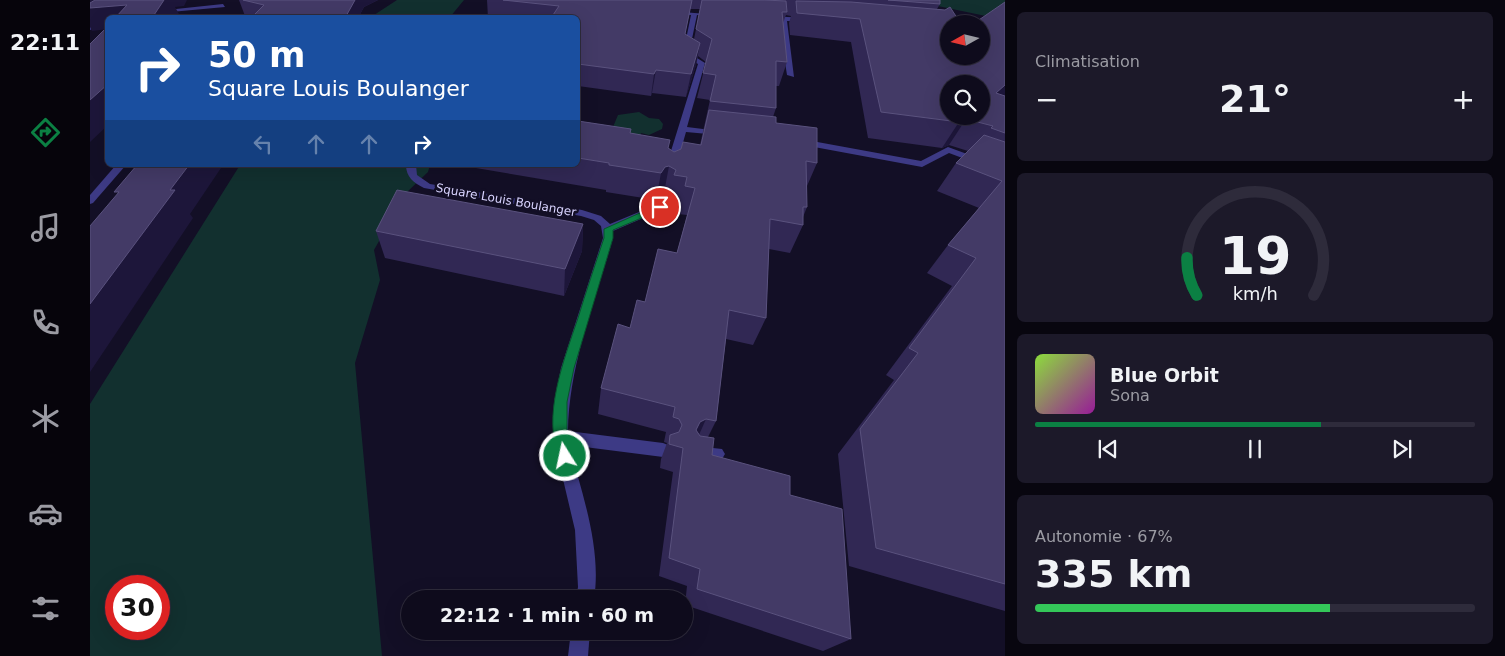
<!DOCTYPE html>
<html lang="fr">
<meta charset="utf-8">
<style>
:root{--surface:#0e0b1c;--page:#1c1929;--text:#f1f3f6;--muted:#9b9ba3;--line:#2e2b3b;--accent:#0b8043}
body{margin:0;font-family:"DejaVu Sans",sans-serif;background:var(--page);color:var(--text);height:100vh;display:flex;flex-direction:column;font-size:19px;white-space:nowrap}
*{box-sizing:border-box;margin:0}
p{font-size:16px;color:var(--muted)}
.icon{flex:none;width:28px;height:28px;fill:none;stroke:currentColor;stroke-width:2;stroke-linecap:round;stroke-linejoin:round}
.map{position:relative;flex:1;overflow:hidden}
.details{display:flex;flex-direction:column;gap:12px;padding:12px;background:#08060f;width:500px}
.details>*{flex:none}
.hud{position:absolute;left:15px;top:15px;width:475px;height:152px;border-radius:8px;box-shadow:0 5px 20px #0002,0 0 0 1px var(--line);background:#1a4fa0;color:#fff;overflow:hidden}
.needle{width:32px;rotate:262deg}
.tools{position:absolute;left:850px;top:15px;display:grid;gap:10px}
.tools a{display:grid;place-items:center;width:50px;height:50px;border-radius:50%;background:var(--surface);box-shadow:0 5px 20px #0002,0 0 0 1px var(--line);font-size:25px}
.speed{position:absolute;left:15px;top:575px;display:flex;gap:10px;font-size:25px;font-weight:700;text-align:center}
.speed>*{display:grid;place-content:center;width:65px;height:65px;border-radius:50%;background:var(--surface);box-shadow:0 5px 20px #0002,0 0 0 1px var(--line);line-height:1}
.speed .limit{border:8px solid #d22;background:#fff;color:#111}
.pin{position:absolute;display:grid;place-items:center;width:42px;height:42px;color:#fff;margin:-21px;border:2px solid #fff;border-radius:50%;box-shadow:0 1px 5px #0007}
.me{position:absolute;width:55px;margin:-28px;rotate:350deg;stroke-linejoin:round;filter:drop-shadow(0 0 4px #0008)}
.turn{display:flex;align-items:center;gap:18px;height:105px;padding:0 20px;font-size:22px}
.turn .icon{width:65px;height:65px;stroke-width:2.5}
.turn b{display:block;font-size:35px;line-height:42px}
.lanes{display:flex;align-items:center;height:48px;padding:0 20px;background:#0003;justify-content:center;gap:25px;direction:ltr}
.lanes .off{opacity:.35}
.big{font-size:38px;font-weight:700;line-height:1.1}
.details .widget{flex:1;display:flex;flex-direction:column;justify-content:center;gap:8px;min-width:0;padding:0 18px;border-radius:8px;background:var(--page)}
.details .dial{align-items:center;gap:0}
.dial svg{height:130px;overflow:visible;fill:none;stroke:var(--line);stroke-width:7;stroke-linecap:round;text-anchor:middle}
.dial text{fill:var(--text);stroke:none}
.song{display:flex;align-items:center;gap:15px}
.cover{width:60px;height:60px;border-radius:8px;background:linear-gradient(135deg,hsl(90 70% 55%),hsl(300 70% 35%))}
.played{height:5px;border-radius:2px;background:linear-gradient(90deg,var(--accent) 65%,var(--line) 65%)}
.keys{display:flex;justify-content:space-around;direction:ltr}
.heat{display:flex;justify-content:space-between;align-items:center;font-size:28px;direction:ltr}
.charge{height:8px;border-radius:4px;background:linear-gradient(90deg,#34c759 67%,var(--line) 0)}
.trip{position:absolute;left:311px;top:590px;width:292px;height:50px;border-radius:25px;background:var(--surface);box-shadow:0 5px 20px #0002,0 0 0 1px var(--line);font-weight:700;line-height:50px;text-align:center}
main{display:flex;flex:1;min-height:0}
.tab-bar{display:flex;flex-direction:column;width:90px;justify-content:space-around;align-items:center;background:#06040b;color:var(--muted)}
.tab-bar .icon{width:35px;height:35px}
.tab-bar .current{color:var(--accent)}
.tab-bar b{font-size:22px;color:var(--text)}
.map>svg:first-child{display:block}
</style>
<main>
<nav class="tab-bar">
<b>22:11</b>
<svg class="icon current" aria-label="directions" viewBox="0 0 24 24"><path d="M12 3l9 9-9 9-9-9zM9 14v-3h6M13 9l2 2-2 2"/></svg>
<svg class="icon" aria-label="music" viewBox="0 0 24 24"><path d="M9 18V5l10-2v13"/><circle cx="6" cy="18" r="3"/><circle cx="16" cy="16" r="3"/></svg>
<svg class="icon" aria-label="phone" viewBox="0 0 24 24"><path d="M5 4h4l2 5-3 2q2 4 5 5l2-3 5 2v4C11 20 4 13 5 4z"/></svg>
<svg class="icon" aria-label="climate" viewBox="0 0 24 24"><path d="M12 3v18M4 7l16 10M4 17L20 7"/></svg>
<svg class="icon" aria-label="car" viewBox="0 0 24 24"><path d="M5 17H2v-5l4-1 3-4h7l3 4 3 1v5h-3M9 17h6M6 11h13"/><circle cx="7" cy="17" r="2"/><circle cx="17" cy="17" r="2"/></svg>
<svg class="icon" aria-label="filters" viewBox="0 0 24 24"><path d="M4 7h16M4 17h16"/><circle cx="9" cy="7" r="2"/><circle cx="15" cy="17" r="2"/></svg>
</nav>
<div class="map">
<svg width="915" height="656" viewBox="0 0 915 656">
<rect width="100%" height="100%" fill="#130f26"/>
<g fill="#12302f" fill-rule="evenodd">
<polygon points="307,0 374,0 360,17 281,17"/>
<polygon points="819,0 915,0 915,20"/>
<polygon points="549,112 559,118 569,119 573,124 572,129 559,135 551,133 550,137 523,127 528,115"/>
<path d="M150,165h190l-2,7 -22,21 -32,57 6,30 -25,83 27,293h-292v-252zM26,586h43v43h-43z"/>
</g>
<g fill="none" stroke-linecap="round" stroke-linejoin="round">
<g fill="#3d3a85" fill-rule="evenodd">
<polygon points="133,4 135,7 70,13 67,11"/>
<polygon points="581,11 628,15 625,17 607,15 599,53 615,63 597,127 629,131 633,133 629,135 596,132 586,167 581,170 576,167 608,64 593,54 601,15 583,14"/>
<polygon points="18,16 21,18 18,18 18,20 0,30 0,25"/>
<polygon points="678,16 717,18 720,20 717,22 697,21 704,77 697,75 692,43 691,20 676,19"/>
<polygon points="711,139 831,161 858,147 915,168 915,174 859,153 832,167 708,144 707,142"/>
<polygon points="26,165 36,165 3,203 0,204 0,195"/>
<path d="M316,165h10l1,10 13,9 152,26 19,6 9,8 46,-19 4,-9 3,-1 5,3 -4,11 -51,22v7c-18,63 -44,127 -45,193l95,12 5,2 3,5 -3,5 -5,2 -94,-12c13,48 33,104 25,154h-18l2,-12 -3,-57 -22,-93 1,-35 7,-34 42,-130 -2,-12 -7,-6 -13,-4 -157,-28c-10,-5 -18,-11 -18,-23z"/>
<path d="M605,446l27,3 3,5 -3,5c-9,3 -23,2 -32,-1l-3,-5 3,-5z"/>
<polygon points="481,631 500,631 498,656 478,656"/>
</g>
</g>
<g fill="#312854" fill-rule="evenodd">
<polygon points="149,0 288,0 274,7 268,18 161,18 155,16"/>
<path d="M397,0h453v4l-3,5 12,47 56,-54v609l-156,-45 -11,-112 56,-74 -8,-5 66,-89 -25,-13 21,-28 31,-37 -42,-17 19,-28 12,-12 -19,-6 -7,3 -74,-10 -17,-96 -61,-7 -1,-12 2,-7 -5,-1 -3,8 4,39 -8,24h-3v22l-3,9 3,6 41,40 -10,23v21l-4,10v8l-13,28 -21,-4 -3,69 -13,27 -27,-6 -10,82 -8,16 4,18 78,40 61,144 -28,12 -138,-46 2,-19 -28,-10 14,-104 -13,-4 1,-9 6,-16 -3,-1 2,-10 -68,-18 3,-26 29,-60 47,-75 10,-38 -9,-1 2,-9 -12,-2 1,-6 -5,-4 -5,1 -3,6 -50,-8v-2l-130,-22 -1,-3h103v-44l53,8 -1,4 38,15 6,4 26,-7 10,-45 -13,-2 9,-36 -8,-6 -2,9 -10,32 -34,-4 -1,3 -73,-10v-68h-90zM600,9h10l-6,30 -9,-5z"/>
<polygon points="493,224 492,251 474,296 295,258 286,231"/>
</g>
<g fill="#1d163a">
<polygon points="0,0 97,0 94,6 85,7 89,14 87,18 18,18 18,29 2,31 0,27"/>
<polygon points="265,0 288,0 274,7 268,18 255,18"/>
<polygon points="610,43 606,65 596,97 601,74"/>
<polygon points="566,70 562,93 561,96 564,74"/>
<polygon points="18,84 18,125 0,142 0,100"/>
<polygon points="915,85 915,96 906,93"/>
<polygon points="876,119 859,145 852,148 869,122"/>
<polygon points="99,165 133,165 100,214 103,218 0,372 0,304 80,190"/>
<polygon points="579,166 574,193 569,194 566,200 571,173 575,167"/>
<polygon points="493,224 492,251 474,296 475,269"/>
<polygon points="616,419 605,444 606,430 610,422"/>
</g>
<g fill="#433a66" stroke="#5a527e" fill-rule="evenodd">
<polygon points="5,0 74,0 62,18 25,18 37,5 0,8 0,3"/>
<polygon points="153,0 265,0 255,18 161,18 174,5"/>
<polygon points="413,0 602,0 595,34 610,43 601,74 566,70 564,74 488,64 488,18 461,18 469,6"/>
<polygon points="612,0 674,0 696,1 697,12 692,12 697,62 686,61 686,108 620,101 626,75 613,73 622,39 606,29"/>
<polygon points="798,0 850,0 850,4"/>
<path d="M706,1l55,1 94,8 5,-3 11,17h-12v32h32v-32h-8l32,-22v83l-9,8 9,3v37l-14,-5 2,-2 -27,-7 -7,3 -78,-10 -21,-93 -63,-6zM859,84h32v32h-32z"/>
<polygon points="18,26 18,84 0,100 0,44"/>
<polygon points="619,110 686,117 686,123 727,128 727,163 716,161 717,207 713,207 713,225 680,219 676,318 639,310 626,421 616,419 610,422 606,430 610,436 624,438 622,455 700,476 700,495 752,509 761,639 607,589 610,569 579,558 593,448 579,444 580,435 589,432 592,425 589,419 583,417 585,407 511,388 528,324 540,328 547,300 555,302 568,249 587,253 605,188 595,186 597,177 584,175 586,170 579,166 575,167 571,173 519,165 519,163 488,158 488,121 541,129 540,133 580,140 578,148 584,152 591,149 593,142 611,145"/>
<polygon points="894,135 915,142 915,584 786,548 770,429 828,353 819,348 886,258 858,245 912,181 866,163"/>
<polygon points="47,165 99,165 80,190 85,190 0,304 0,226 29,192 24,192"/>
<polygon points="307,190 493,224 475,269 286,231"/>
</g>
<path fill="#0b8043" stroke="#07532c" d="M570,204l3,1v4l-50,21v8l-39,130 -7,34v35l5,19 -2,4 -5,2 -5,-2c-19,-43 4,-100 18,-142 8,-26 17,-53 26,-80v-9z"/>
<g text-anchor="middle" stroke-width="5" stroke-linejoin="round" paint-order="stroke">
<g font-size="12" fill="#d9d4ff" stroke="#130f26">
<text transform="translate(416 200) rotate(10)" y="4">Square Louis Boulanger</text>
</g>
</g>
</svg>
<div class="tools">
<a><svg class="needle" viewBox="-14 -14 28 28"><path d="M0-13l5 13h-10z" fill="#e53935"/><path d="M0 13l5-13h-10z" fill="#9b9ba3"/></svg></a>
<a><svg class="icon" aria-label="search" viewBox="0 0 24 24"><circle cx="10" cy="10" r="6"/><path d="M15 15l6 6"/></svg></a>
</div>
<div class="speed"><div class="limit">30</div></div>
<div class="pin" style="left:570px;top:207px;background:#d93025"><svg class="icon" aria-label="arrive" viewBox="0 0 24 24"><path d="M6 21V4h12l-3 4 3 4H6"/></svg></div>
<svg class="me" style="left:475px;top:456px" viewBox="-20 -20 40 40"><circle r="17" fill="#0b8043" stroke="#fff" stroke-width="3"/><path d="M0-11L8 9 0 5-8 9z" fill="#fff"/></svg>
<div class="trip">22:12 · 1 min · 60 m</div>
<div class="hud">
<div class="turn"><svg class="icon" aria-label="right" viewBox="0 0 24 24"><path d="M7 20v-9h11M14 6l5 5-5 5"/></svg><div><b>50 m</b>Square Louis Boulanger</div></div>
<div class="lanes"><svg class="icon off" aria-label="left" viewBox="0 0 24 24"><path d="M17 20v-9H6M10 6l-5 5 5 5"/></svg><svg class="icon off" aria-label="ahead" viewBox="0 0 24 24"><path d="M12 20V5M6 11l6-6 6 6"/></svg><svg class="icon off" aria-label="ahead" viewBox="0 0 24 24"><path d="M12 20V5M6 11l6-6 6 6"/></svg><svg class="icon" aria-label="right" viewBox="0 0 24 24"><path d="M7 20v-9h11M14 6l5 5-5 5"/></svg></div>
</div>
</div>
<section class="details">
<div class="widget"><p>Climatisation</p>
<div class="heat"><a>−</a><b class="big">21°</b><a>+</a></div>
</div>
<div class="widget dial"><svg viewBox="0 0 100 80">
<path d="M14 69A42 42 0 1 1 86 69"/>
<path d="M14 69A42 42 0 0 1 8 46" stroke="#0b8043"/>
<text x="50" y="56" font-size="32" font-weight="700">19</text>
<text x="50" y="72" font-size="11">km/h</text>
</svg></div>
<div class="widget">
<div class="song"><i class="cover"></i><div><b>Blue Orbit</b><p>Sona</p></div></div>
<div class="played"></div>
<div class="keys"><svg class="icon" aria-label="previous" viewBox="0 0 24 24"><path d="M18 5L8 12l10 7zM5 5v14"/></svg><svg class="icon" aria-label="pause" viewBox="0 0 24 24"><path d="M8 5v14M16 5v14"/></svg><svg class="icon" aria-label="next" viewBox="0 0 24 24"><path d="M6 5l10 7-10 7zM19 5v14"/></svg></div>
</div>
<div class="widget"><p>Autonomie · 67%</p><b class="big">335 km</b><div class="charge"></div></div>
</section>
</main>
